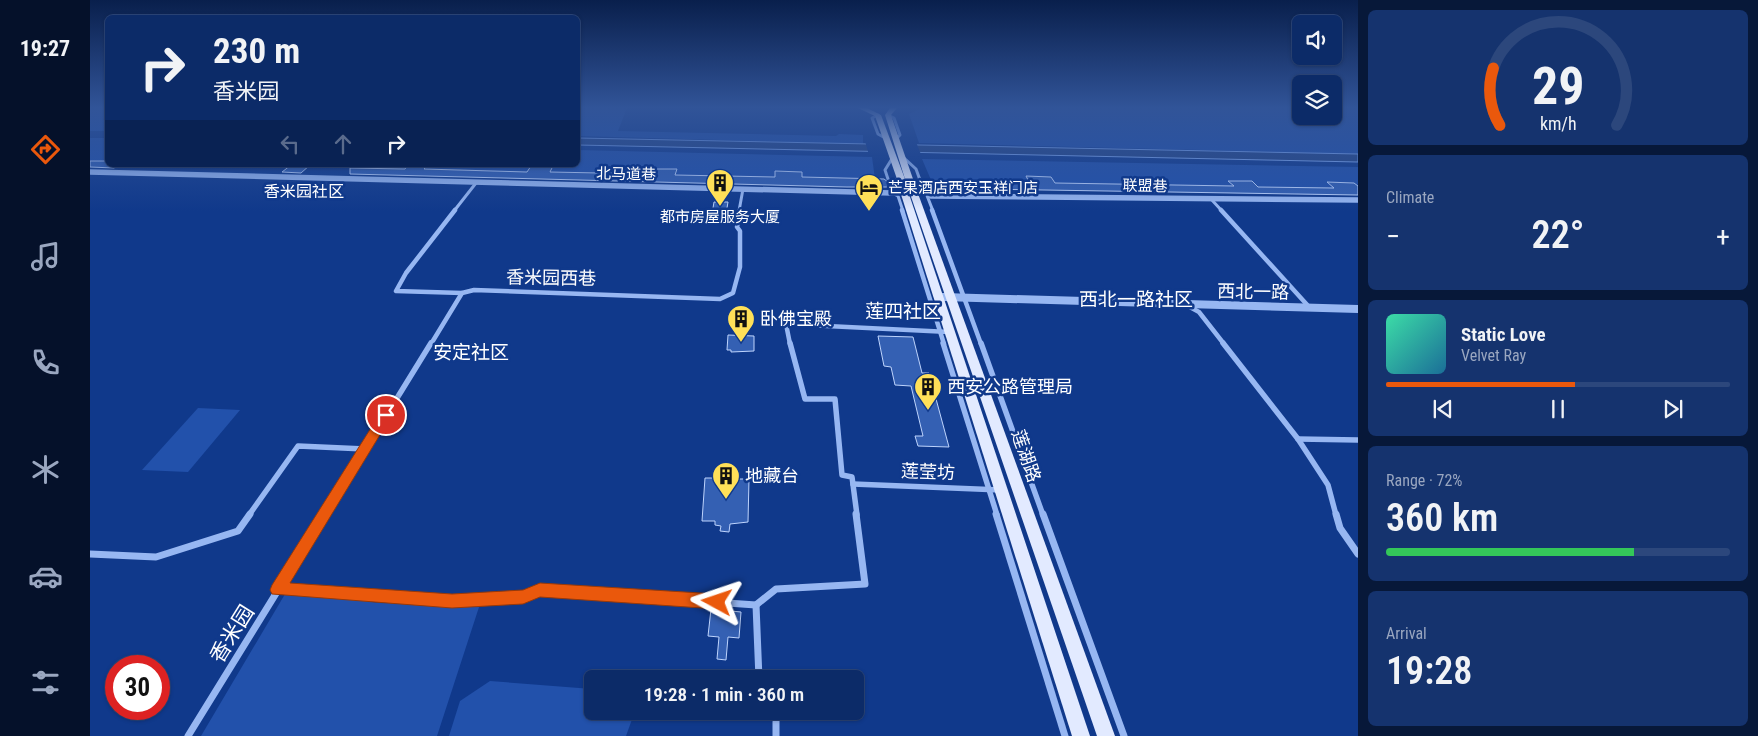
<!DOCTYPE html>
<meta charset="utf-8">
<style>
:root{--surface:#0c2b68;--page:#15336e;--text:#f1f3f6;--muted:#9aa7c0;--line:#2c477c;--accent:#ea580c}
body{margin:0;font-family:"Roboto Condensed","Noto Sans SC",sans-serif;background:var(--page);color:var(--text);height:100vh;display:flex;flex-direction:column;font-size:19px;white-space:nowrap}
*{box-sizing:border-box;margin:0}
p{font-size:16px;color:var(--muted)}
.icon{flex:none;width:28px;height:28px;fill:none;stroke:currentColor;stroke-width:2;stroke-linecap:round;stroke-linejoin:round}
.map{position:relative;flex:1;overflow:hidden}
.drawer{display:flex;flex-direction:column;gap:10px;padding:10px;background:#071839;width:400px}
.drawer>*{flex:none}
.guide{position:absolute;left:15px;top:15px;width:475px;height:152px;border-radius:8px;box-shadow:0 1px 4px #0004,0 0 0 1px var(--line);background:#0c2b68;color:var(--text);overflow:hidden}
.controls{position:absolute;left:1202px;top:15px;display:grid;gap:10px}
.controls a{display:grid;place-items:center;width:50px;height:50px;border-radius:8px;background:var(--surface);box-shadow:0 1px 4px #0004,0 0 0 1px var(--line);font-size:25px}
.speed{position:absolute;left:15px;top:655px;display:flex;gap:10px;font-size:25px;font-weight:700;text-align:center}
.speed>*{display:grid;place-content:center;width:65px;height:65px;border-radius:50%;background:var(--surface);box-shadow:0 1px 4px #0004,0 0 0 1px var(--line);line-height:1}
.speed .limit{border:8px solid #d22;background:#fff;color:#111}
.pin{position:absolute;display:grid;place-items:center;width:42px;height:42px;color:#fff;margin:-21px;border:2px solid #fff;border-radius:50%;box-shadow:0 1px 5px #0007}
.me{position:absolute;width:55px;margin:-28px;rotate:275deg;stroke-linejoin:round;filter:drop-shadow(0 0 4px #0008)}
.turn{display:flex;align-items:center;gap:18px;height:105px;padding:0 25px;font-size:22px}
.turn .icon{width:65px;height:65px;stroke-width:2.5}
.turn b{display:block;font-size:35px;line-height:42px}
.lanes{display:flex;align-items:center;height:48px;padding:0 25px;background:#0003;justify-content:center;gap:25px;direction:ltr}
.lanes .off{opacity:.35}
.big{font-size:38px;font-weight:600;line-height:1.1}
.drawer .tile{flex:1;display:flex;flex-direction:column;justify-content:center;gap:8px;min-width:0;padding:0 18px;border-radius:8px;background:var(--page)}
.drawer .dial{align-items:center;gap:0}
.dial svg{height:130px;overflow:visible;fill:none;stroke:var(--line);stroke-width:7;stroke-linecap:round;text-anchor:middle}
.dial text{fill:var(--text);stroke:none}
.song{display:flex;align-items:center;gap:15px}
.cover{width:60px;height:60px;border-radius:8px;background:linear-gradient(135deg,hsl(160 70% 55%),hsl(200 70% 35%))}
.played{height:5px;border-radius:2px;background:linear-gradient(90deg,var(--accent) 55%,var(--line) 55%)}
.keys{display:flex;justify-content:space-around;direction:ltr}
.heat{display:flex;justify-content:space-between;align-items:center;font-size:28px;direction:ltr}
.charge{height:8px;border-radius:4px;background:linear-gradient(90deg,#34c759 72%,var(--line) 0)}
.trip{position:absolute;left:494px;top:670px;width:280px;height:50px;border-radius:8px;background:var(--surface);box-shadow:0 1px 4px #0004,0 0 0 1px var(--line);font-weight:600;line-height:50px;text-align:center}
main{display:flex;flex:1;min-height:0}
.dock{display:flex;flex-direction:column;width:90px;justify-content:space-around;align-items:center;background:#05112a;color:var(--muted)}
.dock .icon{width:35px;height:35px}
.dock .active{color:var(--accent)}
.dock b{font-size:22px;color:var(--text)}
.map>svg:first-child{display:block}
</style>
<main>
<nav class="dock">
<b>19:27</b>
<svg class="icon active" aria-label="directions" viewBox="0 0 24 24"><path d="M12 3l9 9-9 9-9-9zM9 14v-3h6M13 9l2 2-2 2"/></svg>
<svg class="icon" aria-label="music" viewBox="0 0 24 24"><path d="M9 18V5l10-2v13"/><circle cx="6" cy="18" r="3"/><circle cx="16" cy="16" r="3"/></svg>
<svg class="icon" aria-label="phone" viewBox="0 0 24 24"><path d="M5 4h4l2 5-3 2q2 4 5 5l2-3 5 2v4C11 20 4 13 5 4z"/></svg>
<svg class="icon" aria-label="climate" viewBox="0 0 24 24"><path d="M12 3v18M4 7l16 10M4 17L20 7"/></svg>
<svg class="icon" aria-label="car" viewBox="0 0 24 24"><path d="M5 17H2v-5l4-1 3-4h7l3 4 3 1v5h-3M9 17h6M6 11h13"/><circle cx="7" cy="17" r="2"/><circle cx="17" cy="17" r="2"/></svg>
<svg class="icon" aria-label="filters" viewBox="0 0 24 24"><path d="M4 7h16M4 17h16"/><circle cx="9" cy="7" r="2"/><circle cx="15" cy="17" r="2"/></svg>
</nav>
<div class="map">
<svg width="1268" height="736" viewBox="0 0 1268 736">
<rect width="100%" height="100%" fill="#10398b"/>
<g fill="#2251ab">
<rect x="0" y="108" width="17" height="23"/>
<polygon points="488,108 537,108 528,131 746,136 749,134 773,135 773,144 488,136"/>
<polygon points="832,108 1211,108 1211,116 1244,116 1244,108 1268,108 1268,154 829,143 819,114"/>
<rect x="0" y="138" width="17" height="23"/>
<polygon points="488,150 782,157 785,179 712,177 711,172 685,171 685,177 585,175 586,169 560,169 559,174 461,172 463,167 441,166 437,172 334,169 338,165 488,165"/>
<polygon points="832,159 1268,167 1268,186 1263,183 1238,182 1244,188 1168,187 1162,181 1139,181 1144,186 965,183 961,177 936,176 939,182 841,180"/>
<polygon points="220,165 318,165 315,169 218,167"/>
<polygon points="108,408 150,410 98,472 52,470"/>
<polygon points="198,589 288,603 390,604 347,736 111,736"/>
<polygon points="400,681 502,689 502,711 545,711 536,736 359,736 370,701"/>
</g>
<polygon fill="#254481" stroke="#88b0f6" points="488,138 1268,154 1268,162 488,145"/>
<polygon fill="#10398b" points="775,141 826,142 832,157 779,155"/>
<g fill="#3460b3" stroke="#bed4fd">
<polygon points="0,161 18,161 18,165 29,165 24,168 0,167"/>
<polygon points="201,165 220,165 211,173 192,172"/>
<polygon points="318,165 338,165 334,169 437,172 441,166 463,166 460,172 559,174 560,169 587,169 585,175 685,177 685,171 712,172 712,177 794,179 798,182 805,179 813,183 823,183 826,179 830,183 833,180 939,182 936,176 961,177 965,183 1144,186 1138,181 1162,181 1168,187 1244,188 1237,182 1264,183 1268,186 1268,195 828,188 820,184 817,186 809,184 807,188 804,188 800,184 797,187 757,187 260,174 260,168 315,169"/>
<polygon points="624,202 638,202 635,220 621,220"/>
<polygon points="638,335 664,336 664,351 641,352 641,350 637,350"/>
<polygon points="788,336 823,337 832,373 839,373 859,447 828,446 825,436 833,436 821,386 805,385 801,367 794,366"/>
<polygon points="633,473 641,473 641,479 659,479 658,522 640,524 639,532 630,531 631,526 625,525 625,521 612,521 615,478 633,478"/>
<polygon points="621,609 651,612 649,638 638,637 636,660 627,659 629,637 618,636"/>
</g>
<g fill="none" stroke-linecap="round" stroke-linejoin="round">
<polyline stroke="#34579c" stroke-width="3" stroke-dasharray="3 2" stroke-linecap="butt" points="830,180 834,188"/>
<g stroke="#34579c" stroke-width="8" stroke-dasharray="8 4" stroke-linecap="butt">
<polyline points="811,179 813,188"/>
<polyline points="819,179 822,188"/>
</g>
<g stroke="#97b7f2" stroke-width="3">
<polyline points="788,115 782,118 788,134 797,139"/>
<polyline points="798,115 804,118 810,135 806,139"/>
<polyline points="813,157 826,169 830,180"/>
<polyline points="798,179 795,170 803,157"/>
<polyline points="800,187 802,193 808,196 813,211"/>
<polyline points="836,193 843,211"/>
<polyline points="1121,199 1132,211"/>
<polyline points="364,211 386,183"/>
<polyline points="649,211 653,189"/>
</g>
<g stroke="#97b7f2" stroke-width="4.5">
<polyline points="365,210 316,273 306,291 372,293 384,290 630,299 643,293 650,267 650,231 647,227 650,210"/>
<polyline points="812,210 854,344"/>
<polyline points="842,210 891,344"/>
<polyline points="1131,210 1220,308"/>
<polyline points="1098,306 1109,312 1134,344"/>
<polyline points="341,344 372,293"/>
<polyline points="700,344 696,324 859,332"/>
</g>
<g stroke="#97b7f2" stroke-width="5.5">
<polyline points="700,343 715,399 745,399 752,475 762,477 767,515"/>
<polyline points="853,343 907,515"/>
<polyline points="891,343 953,515"/>
<polyline points="1133,343 1208,439 1238,485 1246,515"/>
<polyline points="1208,439 1268,440"/>
<polyline points="763,484 911,490"/>
<polyline points="159,515 208,446 275,449"/>
<polyline points="235,515 341,343"/>
</g>
<g stroke="#97b7f2" stroke-width="7">
<polyline points="906,514 975,736"/>
<polyline points="953,514 1034,736"/>
<polyline points="1246,514 1250,528 1268,554"/>
<polyline points="0,554 66,557 148,531 160,514"/>
<polyline points="188,590 362,601 433,597 450,590 666,605 686,589 775,584 766,514"/>
<polyline points="666,605 669,679"/>
<polyline points="672,711 686,719 686,736"/>
<polyline points="98,736 235,514"/>
</g>
<g stroke="#97b7f2" stroke-width="5.5">
<polyline points="0,172 802,193"/>
<polyline points="841,196 1268,200"/>
</g>
<polyline stroke="#97b7f2" stroke-width="8" points="853,297 1268,309"/>
<g fill="#e2eaff" fill-rule="evenodd">
<polygon points="768,108 777,108 791,115 815,179 814,181 807,179 785,116"/>
<polygon points="800,108 807,108 801,115 823,179 822,181 815,179 795,115"/>
<polygon points="810,186 817,188 1000,736 982,736 809,188"/>
<polygon points="819,186 826,188 1025,736 1007,736 818,188"/>
</g>
</g>
<linearGradient id="sky" x2="0" y2="1"><stop stop-color="#091f4c"/><stop offset="0.51" stop-color="#315498"/><stop offset="1" stop-color="#315498" stop-opacity="0"/></linearGradient>
<rect width="1268" height="211" fill="url(#sky)"/>
<polygon fill="#ea580c" stroke="#983908" points="296,411 302,415 200,583 362,594 433,590 450,583 627,594 633,596 635,602 633,607 627,609 450,597 433,604 362,608 182,594 180,590 182,585 291,412"/>
<defs>
<symbol id="building-pin" viewBox="-11 -11 22 30"><path d="M0 17L-7.5 6A9.5 9.5 0 1 1 7.5 6Z" fill="#ffe058" stroke="#10398b"/><path d="M-4-6H4V6H1V3H-1V6H-4ZM-2.5-4.3h1.7v1.8h-1.7ZM.8-4.3h1.7v1.8H.8ZM-2.5-1h1.7V.8h-1.7ZM.8-1h1.7V.8H.8Z" fill="#111"/></symbol>
<symbol id="hotel-pin" viewBox="-11 -11 22 30"><path d="M0 17L-7.5 6A9.5 9.5 0 1 1 7.5 6Z" fill="#ffe058" stroke="#10398b"/><path d="M-6-4.5h1.5V1H6V5H4.5V3h-9V5H-6ZM-4 0a1.8 1.8 0 1 1 3.6 0ZM.5 0V-2.5h3Q6-2.5 6 0Z" fill="#111"/></symbol>
</defs>
<g fill-rule="evenodd">
<use href="#building-pin" x="614" y="167" width="32" height="43"/>
<use href="#hotel-pin" x="763" y="172" width="32" height="43"/>
<use href="#building-pin" x="635" y="303" width="32" height="43"/>
<use href="#building-pin" x="822" y="371" width="32" height="43"/>
<use href="#building-pin" x="620" y="460" width="32" height="43"/>
</g>
<g text-anchor="middle" stroke-width="5" stroke-linejoin="round" paint-order="stroke">
<g font-size="15" fill="#fff" stroke="#10398b">
<text transform="translate(536 174) rotate(1)" y="5">北马道巷</text>
<text transform="translate(1055 186) rotate(1)" y="5">联盟巷</text>
</g>
<g font-size="15" fill="#fff" stroke="#10398b" text-anchor="start">
<text x="798" y="193">芒果酒店西安玉祥门店</text>
<text x="630" y="222" text-anchor="middle">都市房屋服务大厦</text>
</g>
<g font-size="16" fill="#fff" stroke="#10398b">
<text x="214" y="197">香米园社区</text>
</g>
<g font-size="18" fill="#fff" stroke="#10398b">
<text transform="translate(461 278) rotate(1)" y="6">香米园西巷</text>
<text transform="translate(1163 292) rotate(1)" y="6">西北一路</text>
<text transform="translate(936 456) rotate(71)" y="6">莲湖路</text>
<text transform="translate(838 472) rotate(2)" y="6">莲莹坊</text>
</g>
<g font-size="18" fill="#fff" stroke="#10398b" text-anchor="start">
<text x="670" y="325">卧佛宝殿</text>
<text x="857" y="393">西安公路管理局</text>
<text x="655" y="482">地藏台</text>
</g>
<g font-size="19" fill="#fff" stroke="#10398b">
<text x="1046" y="306">西北一路社区</text>
<text x="813" y="318">莲四社区</text>
<text x="381" y="359">安定社区</text>
</g>
<g font-size="21" fill="#fff" stroke="#10398b">
<text transform="translate(142 634) rotate(-58)" y="7">香米园</text>
</g>
</g>
</svg>
<div class="controls">
<a><svg class="icon" aria-label="sound" viewBox="0 0 24 24"><path d="M4 9h4l5-4v14l-5-4H4zM17 9q2 3 0 6"/></svg></a>
<a><svg class="icon" aria-label="layers" viewBox="0 0 24 24"><path d="M12 4l9 5-9 5-9-5zM3 14l9 5 9-5"/></svg></a>
</div>
<div class="speed"><div class="limit">30</div></div>
<div class="pin" style="left:296px;top:415px;background:#d93025"><svg class="icon" aria-label="arrive" viewBox="0 0 24 24"><path d="M6 21V4h12l-3 4 3 4H6"/></svg></div>
<svg class="me" style="left:627px;top:602px" viewBox="-20 -20 40 40"><path d="M0-17L14 15 0 8-14 15z" fill="#ea580c" stroke="#fff" stroke-width="4"/></svg>
<div class="trip">19:28 · 1 min · 360 m</div>
<div class="guide">
<div class="turn"><svg class="icon" aria-label="right" viewBox="0 0 24 24"><path d="M7 20v-9h11M14 6l5 5-5 5"/></svg><div><b>230 m</b>香米园</div></div>
<div class="lanes"><svg class="icon off" aria-label="left" viewBox="0 0 24 24"><path d="M17 20v-9H6M10 6l-5 5 5 5"/></svg><svg class="icon off" aria-label="ahead" viewBox="0 0 24 24"><path d="M12 20V5M6 11l6-6 6 6"/></svg><svg class="icon" aria-label="right" viewBox="0 0 24 24"><path d="M7 20v-9h11M14 6l5 5-5 5"/></svg></div>
</div>
</div>
<section class="drawer">
<div class="tile dial"><svg viewBox="0 0 100 80">
<path d="M14 69A42 42 0 1 1 86 69"/>
<path d="M14 69A42 42 0 0 1 10 34" stroke="#ea580c"/>
<text x="50" y="56" font-size="32" font-weight="700">29</text>
<text x="50" y="72" font-size="11">km/h</text>
</svg></div>
<div class="tile"><p>Climate</p>
<div class="heat"><a>−</a><b class="big">22°</b><a>+</a></div>
</div>
<div class="tile">
<div class="song"><i class="cover"></i><div><b>Static Love</b><p>Velvet Ray</p></div></div>
<div class="played"></div>
<div class="keys"><svg class="icon" aria-label="previous" viewBox="0 0 24 24"><path d="M18 5L8 12l10 7zM5 5v14"/></svg><svg class="icon" aria-label="pause" viewBox="0 0 24 24"><path d="M8 5v14M16 5v14"/></svg><svg class="icon" aria-label="next" viewBox="0 0 24 24"><path d="M6 5l10 7-10 7zM19 5v14"/></svg></div>
</div>
<div class="tile"><p>Range · 72%</p><b class="big">360 km</b><div class="charge"></div></div>
<div class="tile"><p>Arrival</p><b class="big">19:28</b></div>
</section>
</main>
